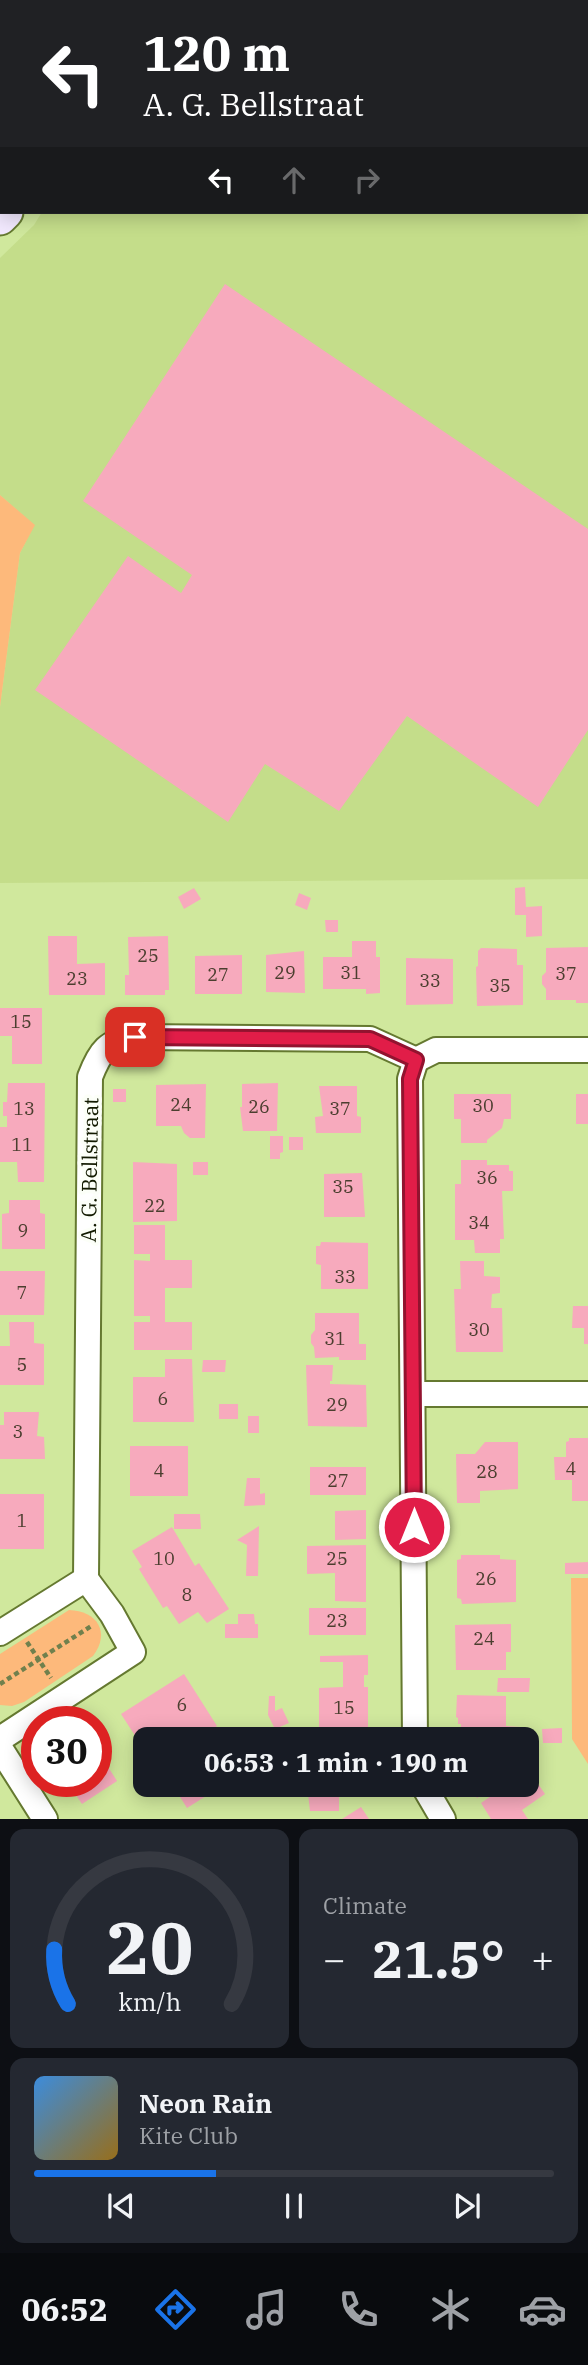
<!DOCTYPE html>
<meta charset="utf-8">
<style>
:root{--surface:#171b24;--page:#242831;--text:#f1f3f6;--muted:#9ea1a6;--line:#363941;--accent:#1a73e8}
body{margin:0;font-family:"IBM Plex Serif",serif;background:var(--page);color:var(--text);height:100vh;display:flex;flex-direction:column;font-size:26px;white-space:nowrap}
*{box-sizing:border-box;margin:0}
p{font-size:23px;color:var(--muted)}
.icon{flex:none;width:38px;height:38px;fill:none;stroke:currentColor;stroke-width:2;stroke-linecap:round;stroke-linejoin:round}
.map{position:relative;height:1819px;overflow:hidden}
.side{display:flex;flex-direction:column;gap:10px;padding:10px;background:#0d0f14;flex:1}
.side>*{flex:none}
.banner{position:absolute;left:0px;top:0px;width:588px;height:214px;box-shadow:0 4px 18px #0003;background:#202124;color:#fff;overflow:hidden}
.speed{position:absolute;left:21px;top:1706px;display:flex;gap:14px;font-size:35px;font-weight:700;text-align:center}
.speed>*{display:grid;place-content:center;width:91px;height:91px;border-radius:50%;background:var(--surface);box-shadow:0 4px 18px #0003;line-height:1}
.speed .limit{border:10px solid #d22;background:#fff;color:#111}
.pin{position:absolute;display:grid;place-items:center;width:60px;height:60px;color:#fff;margin:-30px;border-radius:14px;box-shadow:0 4px 10px #0006}
.me{position:absolute;width:77px;margin:-38px;rotate:0deg;stroke-linejoin:round;filter:drop-shadow(0 0 5px #0008)}
.turn{display:flex;align-items:center;gap:24px;height:147px;padding:0 28px;font-size:32px}
.turn .icon{width:91px;height:91px;stroke-width:2.5}
.turn b{display:block;font-size:49px;line-height:60px}
.lanes{display:flex;align-items:center;height:66px;padding:0 28px;background:#0003;justify-content:center;gap:35px;direction:ltr}
.lanes .off{opacity:.35}
.big{font-size:52px;font-weight:700;line-height:1.1}
.side .tile{flex:1;display:flex;flex-direction:column;justify-content:center;gap:10px;min-width:0;padding:0 24px;border-radius:14px;background:var(--page)}
.side .dial{align-items:center;gap:0}
.dial svg{height:182px;overflow:visible;fill:none;stroke:var(--line);stroke-width:7;stroke-linecap:round;text-anchor:middle}
.dial text{fill:var(--text);stroke:none}
.song{display:flex;align-items:center;gap:21px}
.cover{width:84px;height:84px;border-radius:10px;background:linear-gradient(135deg,hsl(210 70% 55%),hsl(40 70% 35%))}
.played{height:7px;border-radius:4px;background:linear-gradient(90deg,var(--accent) 35%,var(--line) 35%)}
.keys{display:flex;justify-content:space-around;direction:ltr}
.heat{display:flex;justify-content:space-between;align-items:center;font-size:38px;direction:ltr}
.side .tiles{flex:1;display:grid;gap:10px;grid-template-columns:1fr 1fr}
.tile:last-child{grid-column:span 2}
.trip{position:absolute;left:133px;top:1727px;width:406px;height:70px;border-radius:14px;background:var(--surface);box-shadow:0 4px 18px #0003;font-weight:700;line-height:70px;text-align:center}
.menu{display:flex;height:112px;justify-content:space-around;align-items:center;background:#090b0e;color:var(--muted)}
.menu .icon{width:49px;height:49px}
.menu .current{color:var(--accent)}
.menu b{font-size:32px;color:var(--text)}
.map>svg:first-child{display:block}
</style>
<div class="map">
<svg width="588" height="1819" viewBox="0 0 588 1819">
<rect width="100%" height="100%" fill="#d0e89d"/>
<g fill="#c4dd8a">
<polygon points="0,0 128,0 2,2 0,164"/>
<polygon points="179,0 588,0 588,879 0,883 0,707 20,553 34,525 0,495 0,258 34,225 42,212 586,212 586,2 178,2"/>
</g>
<g fill="#fdb97b">
<polygon points="0,495 35,525 20,553 0,707"/>
<polygon points="571,1578 588,1578 588,1764 572,1739"/>
<path d="M69,1610c28,1 42,22 24,46l-69,46 -12,4 -12,-1v-51z"/>
</g>
<g fill="#f7aabd">
<polygon points="225,284 588,529 588,730 538,807 407,716 339,811 265,764 228,822 35,690 128,556 181,593 192,575 83,501"/>
<polygon points="525,887 526,907 542,906 542,936 526,937 526,915 515,915 515,888"/>
<polygon points="194,888 201,899 184,909 178,897"/>
<polygon points="299,893 311,898 307,910 295,905"/>
<polygon points="325,920 338,920 338,932 326,932"/>
<polygon points="48,936 77,936 77,964 105,963 105,995 49,995"/>
<polygon points="168,936 169,990 165,990 165,995 125,995 125,975 129,975 128,937"/>
<polygon points="352,941 376,941 376,957 380,957 380,993 366,994 366,989 323,989 323,957 352,957"/>
<polygon points="588,947 588,1003 576,1003 576,1000 546,1000 546,989 542,984 542,976 546,972 546,948"/>
<polygon points="481,948 517,949 517,965 523,965 523,1005 477,1006 476,967 478,966 478,951"/>
<polygon points="304,951 305,993 266,992 266,955"/>
<polygon points="242,955 242,994 195,994 195,956"/>
<polygon points="406,958 453,959 453,1004 406,1005"/>
<polygon points="0,1008 42,1008 42,1064 12,1064 12,1036 0,1036"/>
<polygon points="8,1083 45,1083 44,1182 18,1182 17,1162 0,1162 0,1127 7,1127 7,1116 3,1116 3,1102 7,1102"/>
<polygon points="278,1083 277,1131 243,1131 240,1107 242,1107 242,1084"/>
<polygon points="206,1084 205,1138 190,1138 184,1133 181,1126 156,1126 156,1085"/>
<polygon points="319,1086 357,1086 357,1116 361,1117 361,1133 316,1133 315,1117 323,1116"/>
<rect x="113" y="1089" width="13" height="13"/>
<polygon points="454,1094 511,1094 511,1119 504,1119 502,1128 487,1140 487,1143 461,1143 461,1119 454,1119"/>
<rect x="576" y="1094" width="12" height="30"/>
<polygon points="270,1136 283,1136 283,1152 280,1153 280,1159 270,1159"/>
<rect x="289" y="1137" width="14" height="13"/>
<polygon points="461,1160 487,1160 487,1165 509,1165 509,1171 513,1171 513,1191 502,1191 504,1239 500,1239 500,1253 475,1253 474,1240 455,1240 455,1184 461,1184"/>
<polygon points="133,1162 177,1164 177,1221 133,1222"/>
<rect x="193" y="1162" width="15" height="13"/>
<polygon points="362,1173 365,1217 324,1217 324,1174"/>
<polygon points="9,1200 40,1200 40,1213 45,1214 45,1249 2,1249 2,1214 9,1213"/>
<polygon points="134,1225 165,1225 165,1260 192,1260 192,1288 165,1288 165,1322 192,1322 192,1350 134,1350 134,1322 150,1322 150,1316 134,1316 134,1260 150,1261 150,1254 134,1254"/>
<polygon points="321,1242 368,1243 368,1289 321,1289 321,1265 316,1264 316,1246 320,1246"/>
<polygon points="460,1261 484,1261 484,1276 500,1277 500,1293 492,1294 491,1308 502,1308 503,1352 456,1352 454,1289 461,1289"/>
<polygon points="0,1271 45,1271 44,1315 0,1315"/>
<polygon points="573,1306 588,1306 588,1344 584,1344 584,1328 572,1328"/>
<polygon points="315,1313 359,1313 359,1344 366,1344 366,1360 339,1360 339,1357 315,1358 314,1347 311,1343 311,1335 315,1330"/>
<polygon points="9,1322 34,1322 34,1343 44,1344 44,1385 0,1385 0,1346 10,1346"/>
<polygon points="165,1359 192,1359 194,1422 133,1422 133,1377 165,1377"/>
<polygon points="203,1360 226,1360 225,1372 202,1372"/>
<polygon points="306,1365 333,1365 332,1381 330,1381 330,1384 366,1385 367,1427 308,1426"/>
<rect x="219" y="1404" width="19" height="15"/>
<polygon points="4,1412 39,1412 37,1436 44,1437 45,1459 0,1459 0,1425 4,1425"/>
<rect x="248" y="1416" width="11" height="17"/>
<polygon points="569,1438 588,1438 588,1501 572,1501 572,1480 555,1480 554,1457 566,1457 566,1442 569,1441"/>
<polygon points="485,1442 518,1442 518,1489 480,1491 480,1503 457,1503 456,1454 475,1454"/>
<rect x="130" y="1446" width="58" height="50"/>
<rect x="310" y="1467" width="56" height="28"/>
<polygon points="247,1478 260,1478 260,1494 265,1493 265,1505 244,1506"/>
<rect x="0" y="1494" width="44" height="55"/>
<polygon points="366,1510 366,1539 335,1540 335,1511"/>
<polygon points="174,1514 200,1514 201,1529 174,1529"/>
<polygon points="259,1526 258,1576 246,1576 247,1545 237,1540"/>
<polygon points="172,1527 195,1566 199,1563 229,1609 207,1623 198,1612 179,1624 167,1606 163,1608 139,1569 142,1567 132,1551"/>
<polygon points="366,1545 366,1602 335,1601 335,1573 307,1574 307,1546"/>
<polygon points="461,1555 500,1555 500,1559 516,1560 516,1602 462,1604 461,1599 457,1598 457,1560 461,1559"/>
<polygon points="588,1562 588,1574 565,1574 565,1563"/>
<rect x="309" y="1608" width="57" height="27"/>
<polygon points="238,1614 254,1614 255,1624 258,1624 258,1638 225,1638 225,1624 238,1624"/>
<polygon points="511,1624 511,1652 506,1652 506,1670 456,1670 455,1625"/>
<polygon points="368,1655 368,1675 364,1675 364,1687 368,1687 368,1727 319,1727 319,1688 343,1687 343,1662 320,1662 320,1656"/>
<polygon points="184,1674 217,1726 196,1740 145,1740 145,1751 121,1714"/>
<polygon points="498,1678 530,1678 529,1692 497,1692"/>
<polygon points="457,1695 506,1696 506,1726 521,1727 525,1733 526,1740 460,1740 461,1724 458,1724 458,1718 456,1717"/>
<polygon points="269,1696 275,1696 275,1711 282,1708 289,1723 275,1729 268,1715"/>
<polygon points="562,1728 562,1743 543,1743 542,1729"/>
<polygon points="96,1748 117,1781 82,1804 67,1782 96,1782"/>
<polygon points="530,1772 545,1794 522,1810 528,1819 491,1819 481,1803 494,1794 491,1789 477,1798 469,1785 527,1785 527,1773"/>
<polygon points="147,1785 168,1785 169,1787 155,1797"/>
<polygon points="188,1785 210,1785 214,1791 187,1808 177,1792"/>
<polygon points="307,1785 366,1785 365,1788 339,1789 339,1811 310,1811"/>
<polygon points="361,1807 369,1819 342,1819"/>
</g>
<g fill="none" stroke-linecap="round" stroke-linejoin="round">
<defs>
<g id="street">
<polyline points="416,1060 436,1050 588,1050"/>
<polyline points="413,1394 588,1394"/>
<path d="M86,1579l4,-502c10,-26 17,-36 46,-40l234,2 46,21"/>
<polyline points="0,1633 86,1579 112,1614 133,1652 0,1739"/>
<polyline points="415,1740 410,1079 416,1060"/>
<polyline points="0,1748 45,1819"/>
<polyline points="423,1785 443,1819"/>
</g>
<g id="secondary">
<polyline points="154,2 155,0"/>
<polyline points="0,218 6,212"/>
</g>
</defs>
<use href="#street" stroke="#657930" stroke-width="28"/>
<use href="#secondary" stroke="#657930" stroke-width="37"/>
<g stroke="#70804d" stroke-width="4.5" stroke-dasharray="5 3.5" stroke-linecap="butt">
<polyline points="27,1642 51,1678"/>
<polyline points="0,1684 93,1625"/>
</g>
<use href="#street" stroke="#fff" stroke-width="24"/>
<use href="#secondary" stroke="#f2e9fe" stroke-width="33"/>
</g>
<g fill="none" stroke-linecap="round" stroke-linejoin="round">
<defs>
<polyline id="route" points="135,1037 370,1039 416,1060 410,1079 414,1527"/>
</defs>
<use href="#route" stroke="#92132f" stroke-width="18"/>
<use href="#route" stroke="#e11d48" stroke-width="12"/>
</g>
<g text-anchor="middle" stroke-width="7" stroke-linejoin="round" paint-order="stroke">
<g font-size="18" fill="#4b3e2f">
<text x="148" y="962">25</text>
<text x="285" y="979">29</text>
<text x="351" y="979">31</text>
<text x="566" y="980">37</text>
<text x="218" y="981">27</text>
<text x="77" y="985">23</text>
<text x="430" y="987">33</text>
<text x="500" y="992">35</text>
<text x="21" y="1028">15</text>
<text x="181" y="1111">24</text>
<text x="483" y="1112">30</text>
<text x="259" y="1113">26</text>
<text x="24" y="1115">13</text>
<text x="340" y="1115">37</text>
<text x="22" y="1151">11</text>
<text x="487" y="1184">36</text>
<text x="343" y="1193">35</text>
<text x="155" y="1212">22</text>
<text x="479" y="1229">34</text>
<text x="23" y="1237">9</text>
<text x="345" y="1283">33</text>
<text x="22" y="1299">7</text>
<text x="479" y="1336">30</text>
<text x="335" y="1345">31</text>
<text x="22" y="1371">5</text>
<text x="163" y="1405">6</text>
<text x="337" y="1411">29</text>
<text x="18" y="1438">3</text>
<text x="571" y="1475">4</text>
<text x="159" y="1477">4</text>
<text x="487" y="1478">28</text>
<text x="338" y="1487">27</text>
<text x="22" y="1527">1</text>
<text x="164" y="1565">10</text>
<text x="337" y="1565">25</text>
<text x="486" y="1585">26</text>
<text x="187" y="1601">8</text>
<text x="337" y="1627">23</text>
<text x="484" y="1645">24</text>
<text x="182" y="1711">6</text>
<text x="344" y="1714">15</text>
</g>
<g font-size="21" fill="#121a00" stroke="#fcfff8">
<text transform="translate(90 1170) rotate(-89)" y="7">A. G. Bellstraat</text>
</g>
</g>
</svg>
<div class="speed"><div class="limit">30</div></div>
<div class="pin" style="left:135px;top:1037px;background:#d93025"><svg class="icon" aria-label="arrive" viewBox="0 0 24 24"><path d="M6 21V4h12l-3 4 3 4H6"/></svg></div>
<svg class="me" style="left:414px;top:1527px" viewBox="-20 -20 40 40"><circle r="17" fill="#e11d48" stroke="#fff" stroke-width="3"/><path d="M0-11L8 9 0 5-8 9z" fill="#fff"/></svg>
<div class="trip">06:53 · 1 min · 190 m</div>
<div class="banner">
<div class="turn"><svg class="icon" aria-label="left" viewBox="0 0 24 24"><path d="M17 20v-9H6M10 6l-5 5 5 5"/></svg><div><b>120 m</b>A. G. Bellstraat</div></div>
<div class="lanes"><svg class="icon" aria-label="left" viewBox="0 0 24 24"><path d="M17 20v-9H6M10 6l-5 5 5 5"/></svg><svg class="icon off" aria-label="ahead" viewBox="0 0 24 24"><path d="M12 20V5M6 11l6-6 6 6"/></svg><svg class="icon off" aria-label="right" viewBox="0 0 24 24"><path d="M7 20v-9h11M14 6l5 5-5 5"/></svg></div>
</div>
</div>
<section class="side">
<div class="tiles">
<div class="tile dial"><svg viewBox="0 0 100 80">
<path d="M14 69A42 42 0 1 1 86 69"/>
<path d="M14 69A42 42 0 0 1 8 45" stroke="#1a73e8"/>
<text x="50" y="56" font-size="32" font-weight="700">20</text>
<text x="50" y="72" font-size="11">km/h</text>
</svg></div>
<div class="tile"><p>Climate</p>
<div class="heat"><a>−</a><b class="big">21.5°</b><a>+</a></div>
</div>
<div class="tile">
<div class="song"><i class="cover"></i><div><b>Neon Rain</b><p>Kite Club</p></div></div>
<div class="played"></div>
<div class="keys"><svg class="icon" aria-label="previous" viewBox="0 0 24 24"><path d="M18 5L8 12l10 7zM5 5v14"/></svg><svg class="icon" aria-label="pause" viewBox="0 0 24 24"><path d="M8 5v14M16 5v14"/></svg><svg class="icon" aria-label="next" viewBox="0 0 24 24"><path d="M6 5l10 7-10 7zM19 5v14"/></svg></div>
</div>
</div>
</section>
<nav class="menu">
<b>06:52</b>
<svg class="icon current" aria-label="directions" viewBox="0 0 24 24"><path d="M12 3l9 9-9 9-9-9zM9 14v-3h6M13 9l2 2-2 2"/></svg>
<svg class="icon" aria-label="music" viewBox="0 0 24 24"><path d="M9 18V5l10-2v13"/><circle cx="6" cy="18" r="3"/><circle cx="16" cy="16" r="3"/></svg>
<svg class="icon" aria-label="phone" viewBox="0 0 24 24"><path d="M5 4h4l2 5-3 2q2 4 5 5l2-3 5 2v4C11 20 4 13 5 4z"/></svg>
<svg class="icon" aria-label="climate" viewBox="0 0 24 24"><path d="M12 3v18M4 7l16 10M4 17L20 7"/></svg>
<svg class="icon" aria-label="car" viewBox="0 0 24 24"><path d="M5 17H2v-5l4-1 3-4h7l3 4 3 1v5h-3M9 17h6M6 11h13"/><circle cx="7" cy="17" r="2"/><circle cx="17" cy="17" r="2"/></svg>
</nav>
